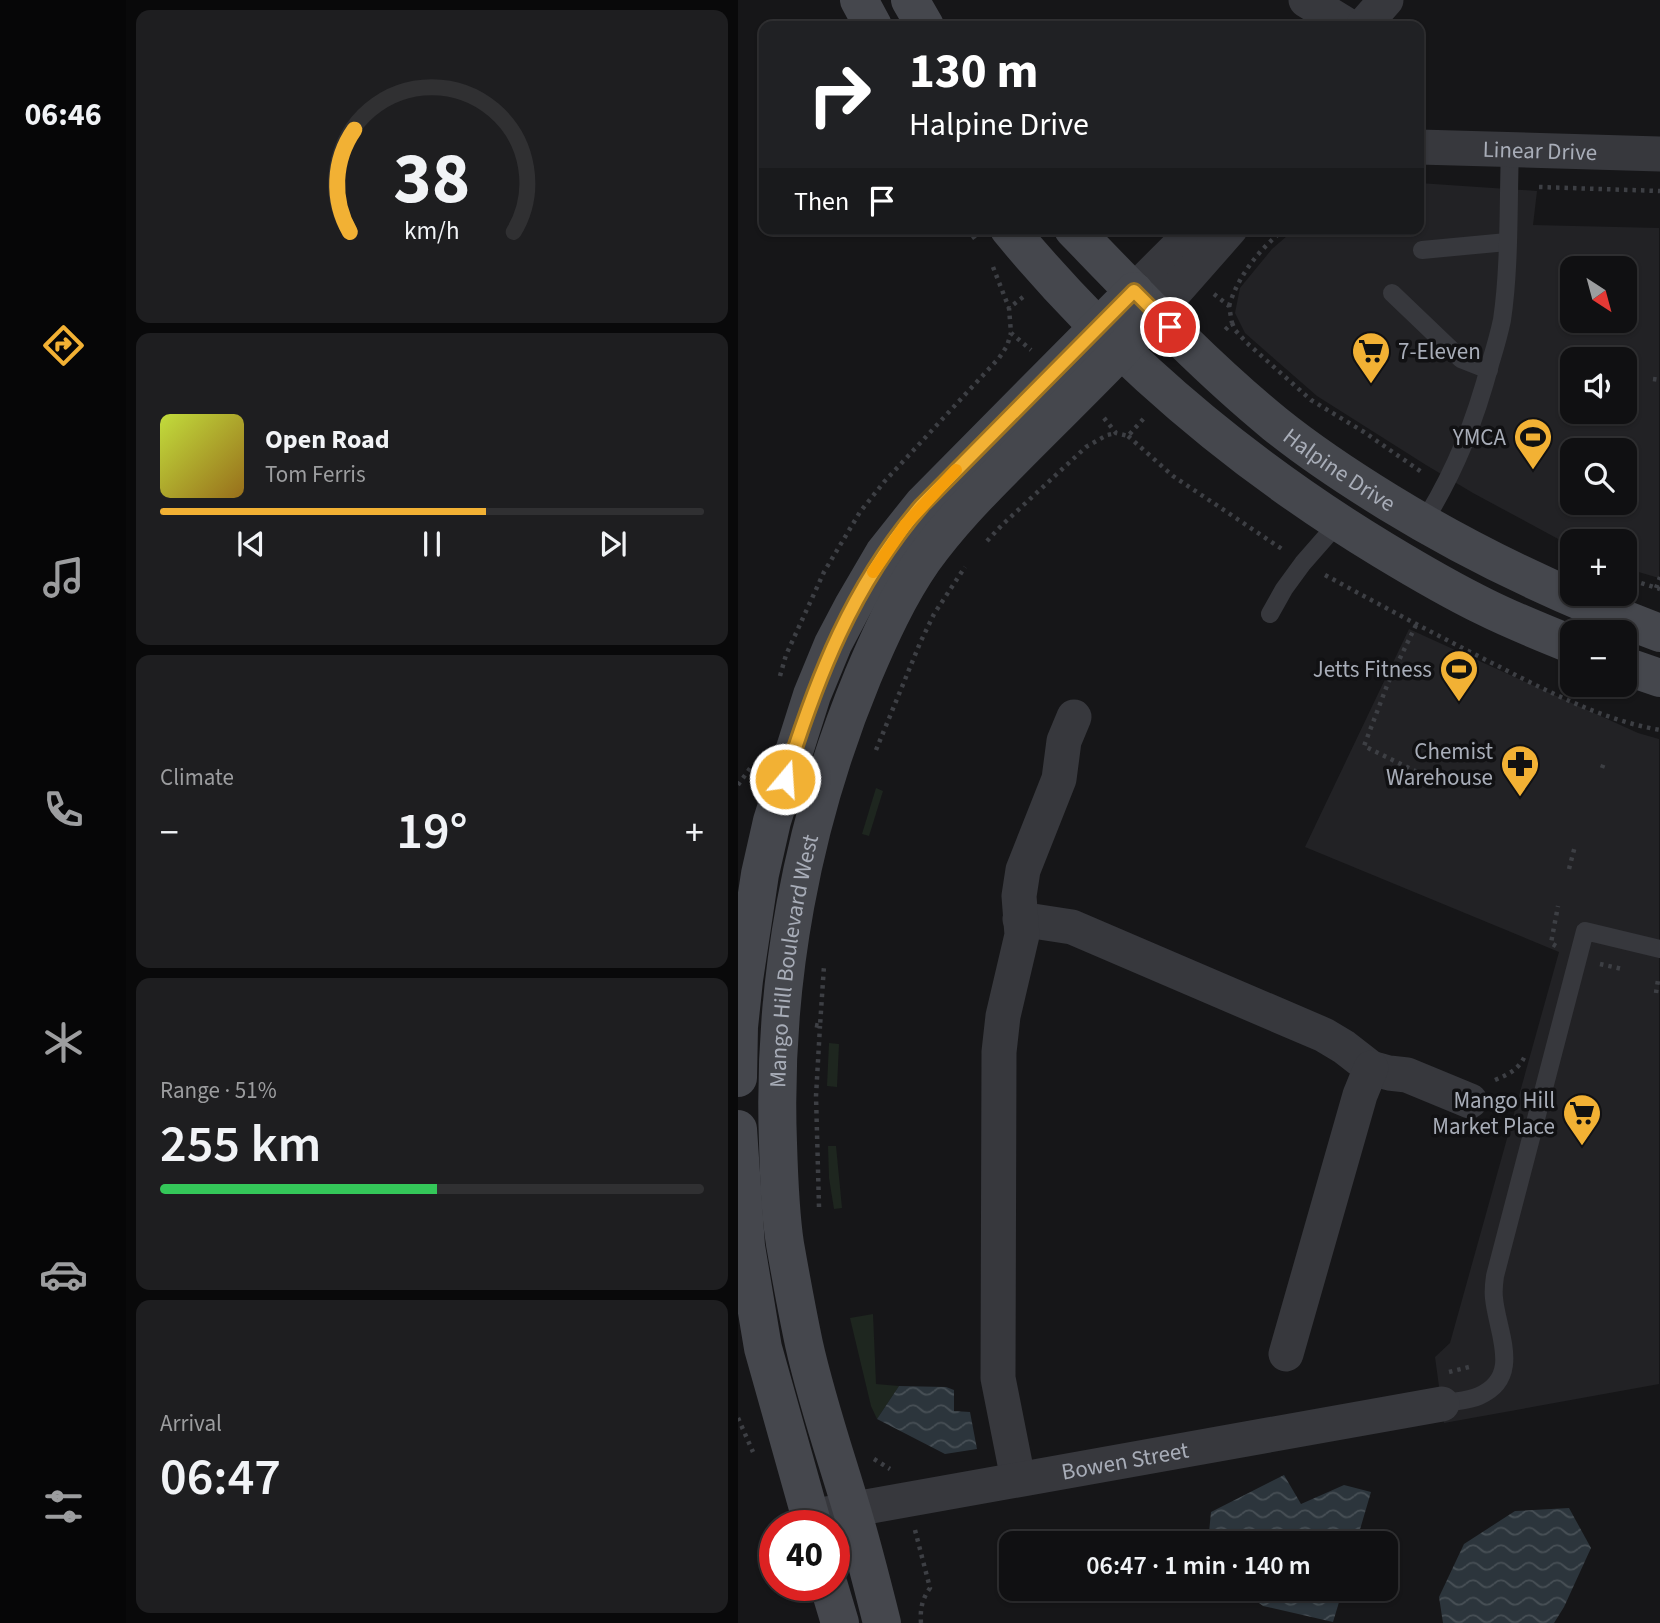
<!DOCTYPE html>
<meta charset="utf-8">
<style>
:root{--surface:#101012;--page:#1e1e20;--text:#f1f3f6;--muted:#9c9d9f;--line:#303032;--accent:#f2b134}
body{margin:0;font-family:"Source Sans 3",sans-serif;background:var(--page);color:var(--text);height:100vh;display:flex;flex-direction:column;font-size:26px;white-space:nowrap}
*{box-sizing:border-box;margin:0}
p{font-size:23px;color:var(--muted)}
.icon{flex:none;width:38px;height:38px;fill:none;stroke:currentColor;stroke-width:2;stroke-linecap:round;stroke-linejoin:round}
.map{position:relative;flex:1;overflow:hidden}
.sheet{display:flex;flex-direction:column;gap:10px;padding:10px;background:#09090a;width:612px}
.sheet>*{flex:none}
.hud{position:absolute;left:21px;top:21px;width:665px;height:214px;border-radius:14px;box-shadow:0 2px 5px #0004,0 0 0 2px var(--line);background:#202124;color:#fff;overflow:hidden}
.needle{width:46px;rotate:144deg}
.buttons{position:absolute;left:822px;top:256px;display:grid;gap:14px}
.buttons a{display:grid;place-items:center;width:77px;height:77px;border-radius:14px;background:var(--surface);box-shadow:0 2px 5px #0004,0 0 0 2px var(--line);font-size:35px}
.speed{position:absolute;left:21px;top:1510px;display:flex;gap:14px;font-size:35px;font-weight:700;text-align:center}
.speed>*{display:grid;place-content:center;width:91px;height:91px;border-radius:50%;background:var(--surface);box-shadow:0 2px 5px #0004,0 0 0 2px var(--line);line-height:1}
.speed .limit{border:10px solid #d22;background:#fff;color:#111}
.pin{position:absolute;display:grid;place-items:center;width:60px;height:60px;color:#fff;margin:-30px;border:4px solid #fff;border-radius:50%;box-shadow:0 2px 7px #0007}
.me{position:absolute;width:77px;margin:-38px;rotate:18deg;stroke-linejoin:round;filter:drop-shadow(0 0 5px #0008)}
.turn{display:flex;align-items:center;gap:24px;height:147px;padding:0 35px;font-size:32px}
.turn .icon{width:91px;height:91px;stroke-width:2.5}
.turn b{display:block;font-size:49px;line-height:60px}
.then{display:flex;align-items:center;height:66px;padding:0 35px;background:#0003;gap:14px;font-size:26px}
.big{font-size:52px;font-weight:600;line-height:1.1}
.sheet .widget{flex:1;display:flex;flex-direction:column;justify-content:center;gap:10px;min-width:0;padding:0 24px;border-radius:14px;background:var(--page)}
.sheet .dial{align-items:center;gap:0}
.dial svg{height:182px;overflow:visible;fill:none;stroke:var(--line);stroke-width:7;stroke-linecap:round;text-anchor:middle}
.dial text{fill:var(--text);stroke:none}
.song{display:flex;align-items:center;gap:21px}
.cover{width:84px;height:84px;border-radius:10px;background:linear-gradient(135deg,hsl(70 70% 55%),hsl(40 70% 35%))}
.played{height:7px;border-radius:4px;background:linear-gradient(90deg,var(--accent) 60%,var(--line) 60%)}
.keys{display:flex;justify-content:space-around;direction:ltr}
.heat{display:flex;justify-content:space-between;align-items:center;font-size:38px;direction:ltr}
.charge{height:10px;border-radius:5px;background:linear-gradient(90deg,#34c759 51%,var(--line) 0)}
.trip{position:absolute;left:261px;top:1531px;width:399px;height:70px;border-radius:14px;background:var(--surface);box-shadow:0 2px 5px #0004,0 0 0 2px var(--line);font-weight:600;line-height:70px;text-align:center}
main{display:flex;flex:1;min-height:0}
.dock{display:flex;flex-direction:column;width:126px;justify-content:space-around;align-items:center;background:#060607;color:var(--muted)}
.dock .icon{width:49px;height:49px}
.dock .on{color:var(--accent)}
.dock b{font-size:32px;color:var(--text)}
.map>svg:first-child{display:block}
</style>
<main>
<nav class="dock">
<b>06:46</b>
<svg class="icon on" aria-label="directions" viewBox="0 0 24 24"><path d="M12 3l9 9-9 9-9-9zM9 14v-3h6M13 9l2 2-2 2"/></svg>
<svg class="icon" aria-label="music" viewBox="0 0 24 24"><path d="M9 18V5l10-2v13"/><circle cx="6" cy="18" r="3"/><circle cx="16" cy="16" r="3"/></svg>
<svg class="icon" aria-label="phone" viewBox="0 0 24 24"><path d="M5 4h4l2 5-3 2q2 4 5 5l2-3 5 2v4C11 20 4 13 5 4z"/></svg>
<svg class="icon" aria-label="climate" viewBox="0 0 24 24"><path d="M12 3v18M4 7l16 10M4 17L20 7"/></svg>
<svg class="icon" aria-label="car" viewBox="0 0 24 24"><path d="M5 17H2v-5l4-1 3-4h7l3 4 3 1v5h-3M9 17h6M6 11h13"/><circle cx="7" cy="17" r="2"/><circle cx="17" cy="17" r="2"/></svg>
<svg class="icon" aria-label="filters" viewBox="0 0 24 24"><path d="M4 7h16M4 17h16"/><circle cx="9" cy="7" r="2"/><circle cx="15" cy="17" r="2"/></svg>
</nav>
<section class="sheet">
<div class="widget dial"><svg viewBox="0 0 100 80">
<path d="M14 69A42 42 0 1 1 86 69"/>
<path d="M14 69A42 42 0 0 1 16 24" stroke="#f2b134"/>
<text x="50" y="56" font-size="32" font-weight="700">38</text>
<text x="50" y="72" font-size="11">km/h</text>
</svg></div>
<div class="widget">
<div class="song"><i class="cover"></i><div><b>Open Road</b><p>Tom Ferris</p></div></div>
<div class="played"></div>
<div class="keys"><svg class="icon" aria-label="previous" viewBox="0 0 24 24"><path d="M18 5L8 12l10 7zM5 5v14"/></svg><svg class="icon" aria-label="pause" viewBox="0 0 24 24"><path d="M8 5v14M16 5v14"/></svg><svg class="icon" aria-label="next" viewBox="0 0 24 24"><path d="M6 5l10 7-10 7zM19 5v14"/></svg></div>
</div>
<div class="widget"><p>Climate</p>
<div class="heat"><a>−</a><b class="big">19°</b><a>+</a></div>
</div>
<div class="widget"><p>Range · 51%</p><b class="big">255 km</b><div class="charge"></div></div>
<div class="widget"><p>Arrival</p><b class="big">06:47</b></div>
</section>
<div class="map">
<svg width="922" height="1623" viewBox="0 0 922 1623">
<defs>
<pattern id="water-waves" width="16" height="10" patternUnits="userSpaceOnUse" patternTransform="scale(1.75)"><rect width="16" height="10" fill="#2c353c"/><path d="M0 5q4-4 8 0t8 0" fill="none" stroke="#485056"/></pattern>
</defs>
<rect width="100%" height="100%" fill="#161618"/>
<g fill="#222225" fill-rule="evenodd">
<path d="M681,183l118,8 -4,34 126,3v350l-34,-10v-27h-52v6l-100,-54 -47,-28 -109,-69 -72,-63 -10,-20 5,-25 32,-39 23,-20h124zM835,268h52v52h-52zM835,359h52v52h-52zM835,450h52v52h-52z"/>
<polygon points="671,629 900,733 921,739 921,1384 706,1423 697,1357 712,1343 821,952 567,847"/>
</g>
<g fill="#1e261f">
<polygon points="138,788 145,791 131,836 124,834"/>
<polygon points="91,1043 101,1044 99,1087 89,1086"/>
<polygon points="90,1146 98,1146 104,1208 96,1209 91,1178"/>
<polygon points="135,1314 138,1384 161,1386 139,1419 133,1406 112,1318"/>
</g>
<g fill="url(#water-waves)">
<polygon points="161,1386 208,1387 216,1390 216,1411 232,1412 239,1449 207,1454 139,1419"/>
<polygon points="546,1475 563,1504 606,1485 633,1492 618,1543 470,1543 473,1512"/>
<polygon points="831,1508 853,1548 826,1607 816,1623 705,1623 701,1597 726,1544 777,1511"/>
<polygon points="502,1589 605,1589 595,1622 525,1606"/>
</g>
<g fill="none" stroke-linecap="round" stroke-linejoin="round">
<g stroke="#3d3f44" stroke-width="4.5" stroke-dasharray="3.5 5" stroke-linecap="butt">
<polyline points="801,187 922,191"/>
<polyline points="230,229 237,239"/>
<polyline points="255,267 271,308"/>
<polyline points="476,294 491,306 494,323 484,333"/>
<polyline points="285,297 271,308 273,333 293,350"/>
<path d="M491,306c9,-30 31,-58 56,-77"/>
<polyline points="494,323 497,330 509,343 573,400 626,432 685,473"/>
<polyline points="915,379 922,380"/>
<polyline points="366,418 378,433 390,436 407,417"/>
<polyline points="390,436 435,476 547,551"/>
<polyline points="249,541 264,525 348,447 369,435 378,433"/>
<path d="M587,575c57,31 113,61 171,90 51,26 106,55 164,65"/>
<polyline points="887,578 922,589"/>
<polyline points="918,588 922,577"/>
<polyline points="678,625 650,683 626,746 685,775"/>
<polyline points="42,676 48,655 86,572 122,512 146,482 261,358 269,346 273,333"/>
<polyline points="138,750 182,643 196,614 227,567"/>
<polyline points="864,768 867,760"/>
<polyline points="0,785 13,767"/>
<polyline points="831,869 837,846"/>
<polyline points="818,946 813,943 820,906"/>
<polyline points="862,964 884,969"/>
<polyline points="918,993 920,980"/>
<polyline points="77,1025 82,1026 86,966"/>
<path d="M757,1080c14,-6 23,-10 30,-24"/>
<polyline points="81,1207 78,1096 82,1026"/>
<polyline points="711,1372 735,1366"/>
<polyline points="0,1418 15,1452"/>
<polyline points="136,1459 152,1469"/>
<path d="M177,1530l15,58c-8,11 -10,21 -9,35"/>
</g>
<g stroke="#37383d" stroke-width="18">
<polyline points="684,250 769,242"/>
<polyline points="654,293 723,359 751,370"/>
<path d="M685,523c33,-53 52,-102 68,-162 4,-13 8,-27 11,-41 8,-54 6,-116 8,-171"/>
<polyline points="532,614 546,589 565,563 600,523"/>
<path d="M704,1404c12,-3 26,-3 37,-8 44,-19 18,-64 15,-98 -1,-8 0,-15 1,-22l90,-345 75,18"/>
</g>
<g stroke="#37383d" stroke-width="35">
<polyline points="568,0 610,26"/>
<polyline points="625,26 648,0"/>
<path id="s1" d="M681,147l241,7"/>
<polyline points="396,291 458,229"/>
<polyline points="418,313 492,229"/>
<polyline points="282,919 334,927 586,1035 606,1047 633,1068 651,1073 669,1075 732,1101"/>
<polyline points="548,1354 622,1095 633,1068"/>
<polyline points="280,1479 260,1378 261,1052 265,1016 284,935 281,896 285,870 321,779 326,741 336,717"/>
<path id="s2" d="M72,1517l632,-113"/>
</g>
<g stroke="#45474d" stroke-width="38">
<polyline points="121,0 135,26"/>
<polyline points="172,0 187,26"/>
<path d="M271,229c106,128 232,235 374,321 33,20 67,40 102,57 28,14 58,26 88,38"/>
<path id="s3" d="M335,229c65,67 130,136 202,195 36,29 74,54 113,78 88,54 175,95 272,131"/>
<polyline points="887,666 922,678"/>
<polyline points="0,1078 1,1027 6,980 22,874 34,821 74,695 95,644 115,606 146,553 185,504 396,291"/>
<polyline points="0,1129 8,1246 25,1348 75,1526"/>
<polyline points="91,1586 102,1623"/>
<path id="s4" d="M144,1623c-10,-40 -20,-80 -32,-119 -16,-53 -34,-106 -46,-160 -7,-33 -13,-66 -19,-100 -5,-33 -6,-67 -7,-101 -6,-159 24,-320 85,-467 17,-40 35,-80 60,-116 25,-35 55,-66 86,-97 49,-50 100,-98 147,-150"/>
</g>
</g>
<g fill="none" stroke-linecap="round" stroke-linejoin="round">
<defs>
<path id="route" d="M47,779c32,-102 67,-193 137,-274l212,-214 36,36"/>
</defs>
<use href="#route" stroke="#9d7322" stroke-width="18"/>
<use href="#route" stroke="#f2b134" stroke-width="12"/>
<polyline stroke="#f59e0b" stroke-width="12" points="135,572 168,524 218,470"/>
</g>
<defs>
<symbol id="supermarket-pin" viewBox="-11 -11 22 30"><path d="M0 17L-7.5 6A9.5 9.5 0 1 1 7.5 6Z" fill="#f2b134" stroke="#111113"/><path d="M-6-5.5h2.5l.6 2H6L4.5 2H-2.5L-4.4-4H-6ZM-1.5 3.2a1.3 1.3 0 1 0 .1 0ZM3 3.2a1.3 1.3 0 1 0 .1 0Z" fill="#111"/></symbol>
<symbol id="stadium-pin" viewBox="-11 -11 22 30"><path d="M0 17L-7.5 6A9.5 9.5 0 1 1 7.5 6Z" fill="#f2b134" stroke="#111113"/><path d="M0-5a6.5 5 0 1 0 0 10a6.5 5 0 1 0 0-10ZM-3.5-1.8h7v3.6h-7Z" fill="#111"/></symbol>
<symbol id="pharmacy-pin" viewBox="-11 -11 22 30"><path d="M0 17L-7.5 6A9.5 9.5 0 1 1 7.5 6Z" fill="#f2b134" stroke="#111113"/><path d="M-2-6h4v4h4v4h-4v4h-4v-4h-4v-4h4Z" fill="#111"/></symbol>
</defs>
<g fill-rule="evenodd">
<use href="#supermarket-pin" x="611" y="329" width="44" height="60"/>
<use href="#stadium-pin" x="773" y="415" width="44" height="60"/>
<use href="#stadium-pin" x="699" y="647" width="44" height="60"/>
<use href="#pharmacy-pin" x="760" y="742" width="44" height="60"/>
<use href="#supermarket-pin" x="822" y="1091" width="44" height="60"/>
</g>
<g text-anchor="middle" stroke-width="7" stroke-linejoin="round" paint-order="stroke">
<g font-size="23" fill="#a8adb8" stroke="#111113">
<text dy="8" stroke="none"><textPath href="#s1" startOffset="121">Linear Drive</textPath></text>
<text dy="8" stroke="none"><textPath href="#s3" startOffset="360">Halpine Drive</textPath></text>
<text dy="8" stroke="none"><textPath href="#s4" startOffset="676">Mango Hill Boulevard West</textPath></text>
<text dy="8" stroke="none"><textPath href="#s2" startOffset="320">Bowen Street</textPath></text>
</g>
<g font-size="23" fill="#a8adb8" stroke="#111113" text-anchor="end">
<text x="660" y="359" text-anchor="start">7-Eleven</text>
<text x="768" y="445">YMCA</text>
<text x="694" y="677">Jetts Fitness</text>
<text x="755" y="759">Chemist<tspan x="755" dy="26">Warehouse</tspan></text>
<text x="817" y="1108">Mango Hill<tspan x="817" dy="26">Market Place</tspan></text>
</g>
</g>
</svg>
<div class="buttons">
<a><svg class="needle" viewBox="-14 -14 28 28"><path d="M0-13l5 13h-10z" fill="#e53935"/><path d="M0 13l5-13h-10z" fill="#9c9d9f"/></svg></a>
<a><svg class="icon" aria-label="sound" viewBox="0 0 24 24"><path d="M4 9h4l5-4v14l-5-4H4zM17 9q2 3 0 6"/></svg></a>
<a><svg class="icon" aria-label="search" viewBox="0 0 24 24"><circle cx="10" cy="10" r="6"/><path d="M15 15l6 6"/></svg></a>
<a>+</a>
<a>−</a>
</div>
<div class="speed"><div class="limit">40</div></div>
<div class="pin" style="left:432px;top:327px;background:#d93025"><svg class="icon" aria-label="arrive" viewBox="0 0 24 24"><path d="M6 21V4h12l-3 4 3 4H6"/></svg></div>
<svg class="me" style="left:47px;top:779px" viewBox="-20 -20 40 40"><circle r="17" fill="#f2b134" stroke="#fff" stroke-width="3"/><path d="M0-11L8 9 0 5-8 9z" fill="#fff"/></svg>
<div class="trip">06:47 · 1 min · 140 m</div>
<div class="hud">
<div class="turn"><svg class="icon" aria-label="right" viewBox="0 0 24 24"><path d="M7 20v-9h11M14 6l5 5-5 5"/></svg><div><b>130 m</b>Halpine Drive</div></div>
<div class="then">Then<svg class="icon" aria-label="arrive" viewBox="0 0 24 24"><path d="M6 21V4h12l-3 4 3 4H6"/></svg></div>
</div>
</div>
</main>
